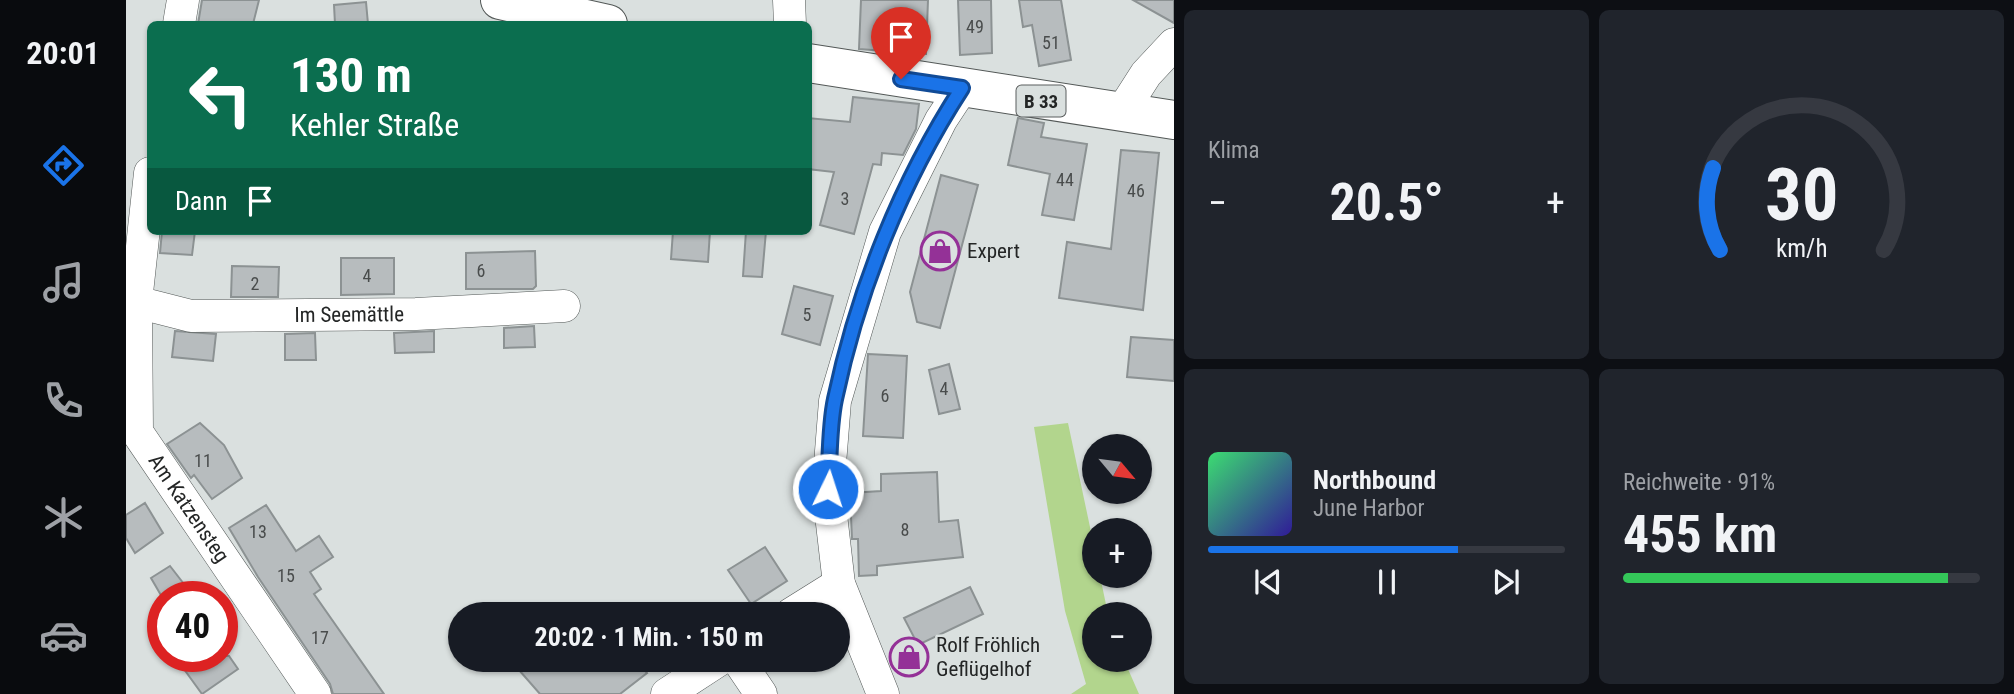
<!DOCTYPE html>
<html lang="de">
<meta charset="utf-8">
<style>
:root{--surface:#171b24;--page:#20242c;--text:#f1f3f6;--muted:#9ea1a6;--line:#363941;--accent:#1a73e8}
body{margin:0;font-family:"Roboto Condensed",sans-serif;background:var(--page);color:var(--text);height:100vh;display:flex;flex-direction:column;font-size:26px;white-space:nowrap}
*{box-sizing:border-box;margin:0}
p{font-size:23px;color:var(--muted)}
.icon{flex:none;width:38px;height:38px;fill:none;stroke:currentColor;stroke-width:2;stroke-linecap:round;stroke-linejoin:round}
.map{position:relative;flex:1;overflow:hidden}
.details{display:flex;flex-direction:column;gap:10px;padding:10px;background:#0d0f14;width:840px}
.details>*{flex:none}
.hud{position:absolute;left:21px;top:21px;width:665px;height:214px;border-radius:10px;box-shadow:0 2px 5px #0004;background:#0b6e4f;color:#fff;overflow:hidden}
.needle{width:46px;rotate:119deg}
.fabs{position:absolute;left:956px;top:434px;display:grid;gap:14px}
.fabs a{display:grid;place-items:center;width:70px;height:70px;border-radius:50%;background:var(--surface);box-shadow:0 2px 5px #0004;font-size:35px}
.speed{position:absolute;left:21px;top:581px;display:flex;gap:14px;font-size:35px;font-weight:700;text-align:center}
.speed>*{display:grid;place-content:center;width:91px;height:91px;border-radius:50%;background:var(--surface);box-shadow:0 2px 5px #0004;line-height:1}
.speed .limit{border:10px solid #d22;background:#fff;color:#111}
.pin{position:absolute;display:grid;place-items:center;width:60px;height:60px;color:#fff;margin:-72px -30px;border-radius:50% 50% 50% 0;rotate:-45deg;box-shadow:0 0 7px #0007}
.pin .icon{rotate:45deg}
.me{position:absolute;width:77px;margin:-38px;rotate:4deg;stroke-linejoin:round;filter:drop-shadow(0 0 5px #0008)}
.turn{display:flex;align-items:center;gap:24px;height:147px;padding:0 28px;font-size:32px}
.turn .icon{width:91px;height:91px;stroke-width:2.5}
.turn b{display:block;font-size:49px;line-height:60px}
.then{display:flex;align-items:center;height:66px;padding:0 28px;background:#0003;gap:14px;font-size:26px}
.big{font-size:52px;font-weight:700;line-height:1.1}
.details .widget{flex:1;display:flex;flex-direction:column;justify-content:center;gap:10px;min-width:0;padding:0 24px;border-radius:10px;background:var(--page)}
.details .dial{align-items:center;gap:0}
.dial svg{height:182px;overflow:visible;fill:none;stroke:var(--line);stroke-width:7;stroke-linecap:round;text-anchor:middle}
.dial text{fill:var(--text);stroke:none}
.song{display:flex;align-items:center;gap:21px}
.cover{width:84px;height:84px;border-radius:10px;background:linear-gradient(135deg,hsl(140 70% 55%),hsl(250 70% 35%))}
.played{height:7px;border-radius:4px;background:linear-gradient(90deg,var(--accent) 70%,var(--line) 70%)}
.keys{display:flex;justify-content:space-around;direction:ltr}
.heat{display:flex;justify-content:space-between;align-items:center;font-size:38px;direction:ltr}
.charge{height:10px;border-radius:5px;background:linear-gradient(90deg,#34c759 91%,var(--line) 0)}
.details .tiles{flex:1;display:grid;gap:10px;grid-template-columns:repeat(2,1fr)}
.trip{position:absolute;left:322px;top:602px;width:402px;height:70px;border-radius:35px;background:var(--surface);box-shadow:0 2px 5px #0004;font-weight:700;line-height:70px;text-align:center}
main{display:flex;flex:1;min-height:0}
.tab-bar{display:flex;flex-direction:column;width:126px;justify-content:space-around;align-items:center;background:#090b0e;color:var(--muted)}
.tab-bar .icon{width:49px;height:49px}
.tab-bar .selected{color:var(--accent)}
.tab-bar b{font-size:32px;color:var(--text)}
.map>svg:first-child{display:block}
</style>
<main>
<nav class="tab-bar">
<b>20:01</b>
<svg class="icon selected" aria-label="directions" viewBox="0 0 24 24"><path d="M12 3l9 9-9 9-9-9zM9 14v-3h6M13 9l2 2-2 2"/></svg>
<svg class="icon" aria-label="music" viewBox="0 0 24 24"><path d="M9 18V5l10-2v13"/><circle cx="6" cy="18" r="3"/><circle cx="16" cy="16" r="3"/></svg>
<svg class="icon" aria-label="phone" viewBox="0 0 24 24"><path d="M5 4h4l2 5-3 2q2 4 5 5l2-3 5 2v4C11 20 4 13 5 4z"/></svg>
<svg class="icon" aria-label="climate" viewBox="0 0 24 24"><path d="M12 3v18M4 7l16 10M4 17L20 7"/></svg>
<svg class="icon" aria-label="car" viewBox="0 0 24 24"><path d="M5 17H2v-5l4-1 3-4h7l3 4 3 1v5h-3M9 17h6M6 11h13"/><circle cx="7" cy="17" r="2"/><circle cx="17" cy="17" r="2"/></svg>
</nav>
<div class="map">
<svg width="1048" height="694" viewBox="0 0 1048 694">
<rect width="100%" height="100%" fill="#dae0df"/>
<polygon fill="#b2d58d" points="942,423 968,546 968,576 974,576 982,614 968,614 968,660 998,660 1013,694 945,694 960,684 939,611 908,427"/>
<g fill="#b7bcbe" stroke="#8c9293" stroke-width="2">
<polygon points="76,0 133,0 127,24 72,24"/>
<polygon points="735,0 802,0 800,54 733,49"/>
<polygon points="832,0 865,0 866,53 834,55"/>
<polygon points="893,0 935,0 945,60 913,66 906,25 897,27"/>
<polygon points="1007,0 1048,0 1048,23"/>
<polygon points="240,2 242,24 209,24 208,5"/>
<polygon points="727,97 793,104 790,129 777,155 756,153 755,165 747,164 728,234 694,225 708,172 682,169 682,118 724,122"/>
<polygon points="892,118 918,123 915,137 961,144 948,220 916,215 924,174 882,165"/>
<polygon points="995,150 1033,153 1017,310 933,298 941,242 985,249"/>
<polygon points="815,175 852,185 814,328 791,322 784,292"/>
<polygon points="36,231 69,231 66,255 34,253"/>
<polygon points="547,231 584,231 582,262 545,259"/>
<polygon points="620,231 640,231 636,277 617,276"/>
<polygon points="409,251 410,286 407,289 340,289 340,253"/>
<polygon points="215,258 268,258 268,294 215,295"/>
<polygon points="106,266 153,267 152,297 105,297"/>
<polygon points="668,286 707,296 694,345 656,334"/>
<polygon points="408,326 409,347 378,348 378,328"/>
<polygon points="49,331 90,334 87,361 46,357"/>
<polygon points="308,331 308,352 269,353 268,333"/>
<polygon points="189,333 190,360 159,360 159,334"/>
<polygon points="1005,337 1048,340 1048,381 1001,377"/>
<polygon points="742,354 781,356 777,438 737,436"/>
<polygon points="823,364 834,409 813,414 803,370"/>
<polygon points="74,423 98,445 116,478 86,499 68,475 65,478 41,444"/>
<polygon points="811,472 813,522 832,520 837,557 751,566 751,575 733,576 732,539 726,539 724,493 755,491 755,474"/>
<polygon points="19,503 37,533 9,553 0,538 0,515"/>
<polygon points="140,505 170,551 193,536 207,557 184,572 195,589 188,594 258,694 207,694 204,684 132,577 103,528"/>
<polygon points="639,547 661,581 625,604 602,570"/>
<polygon points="44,566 68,597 36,597 25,578"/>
<polygon points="844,587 857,614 792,645 778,618"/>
<polygon points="68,656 103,656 112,669 76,694 55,665"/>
<polygon points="404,660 510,660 521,673 494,694 414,694 393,670"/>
</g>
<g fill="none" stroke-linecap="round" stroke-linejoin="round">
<defs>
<g id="minor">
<polyline points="663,0 664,24"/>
<polyline points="53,24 57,0"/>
<polyline points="995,113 1020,74 1048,44"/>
<path id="s1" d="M24,173l-14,129 1,130 178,262"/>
<path id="s2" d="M10,302l55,14 225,-2 148,-8"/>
<polyline points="665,614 713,584"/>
<polyline points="612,660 635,694"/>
<polyline points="541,694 593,660"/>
<polyline points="757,694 713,584 702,489 709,401 759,232 815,120 836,88"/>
</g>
<g id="major">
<polyline points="374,0 482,24"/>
<polyline points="682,63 1048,120"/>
</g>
</defs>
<use href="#minor" stroke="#535857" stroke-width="33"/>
<use href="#major" stroke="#535857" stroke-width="40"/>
<use href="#minor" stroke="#fff" stroke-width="32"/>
<use href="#major" stroke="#fff" stroke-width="38"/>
</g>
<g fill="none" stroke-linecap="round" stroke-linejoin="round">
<defs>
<path id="route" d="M702,489c2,-29 1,-62 7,-90 23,-109 66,-217 127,-311l-61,-9"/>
</defs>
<use href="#route" stroke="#114b97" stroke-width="18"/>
<use href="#route" stroke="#1a73e8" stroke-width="12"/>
</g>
<defs>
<symbol id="shop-ring" viewBox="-11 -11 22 22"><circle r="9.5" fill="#dae0df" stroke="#943197" stroke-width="1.5"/><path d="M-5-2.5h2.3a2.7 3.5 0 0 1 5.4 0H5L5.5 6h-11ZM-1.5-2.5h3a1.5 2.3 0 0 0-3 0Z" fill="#943197"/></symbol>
</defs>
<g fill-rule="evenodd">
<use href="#shop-ring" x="792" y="229" width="44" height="44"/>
<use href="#shop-ring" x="761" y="635" width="44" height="44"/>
</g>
<g text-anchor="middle" stroke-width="5" stroke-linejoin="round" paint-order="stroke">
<g font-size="18" fill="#494c4c">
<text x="849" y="33">49</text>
<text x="925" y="49">51</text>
<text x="939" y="186">44</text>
<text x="1010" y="197">46</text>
<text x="719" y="205">3</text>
<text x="355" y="277">6</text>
<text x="241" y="282">4</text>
<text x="129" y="290">2</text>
<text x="681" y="321">5</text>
<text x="818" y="395">4</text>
<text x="759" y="402">6</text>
<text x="77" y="467">11</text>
<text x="779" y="536">8</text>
<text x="132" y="538">13</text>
<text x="160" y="582">15</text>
<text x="194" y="644">17</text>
</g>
<rect fill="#dae0df" stroke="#5b5e5e" stroke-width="2" x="890.5" y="85.5" width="49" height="31" rx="5"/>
<g font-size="19" font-weight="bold" fill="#242626">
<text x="915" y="108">B 33</text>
</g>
<g font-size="21" fill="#242626" stroke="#dae0df" text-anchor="start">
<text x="841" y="258">Expert</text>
<text x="810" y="652">Rolf Fröhlich<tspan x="810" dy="24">Geflügelhof</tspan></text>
</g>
<g font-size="21" fill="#242626" stroke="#dae0df">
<text dy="7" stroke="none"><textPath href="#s2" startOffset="215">Im Seemättle</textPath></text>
<text dy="7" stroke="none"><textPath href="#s1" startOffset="352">Am Katzensteg</textPath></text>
</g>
</g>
</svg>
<div class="fabs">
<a><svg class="needle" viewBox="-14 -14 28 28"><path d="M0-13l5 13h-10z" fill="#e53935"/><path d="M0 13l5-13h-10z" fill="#9ea1a6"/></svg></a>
<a>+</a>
<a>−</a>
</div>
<div class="speed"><div class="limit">40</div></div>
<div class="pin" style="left:775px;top:79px;background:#d93025"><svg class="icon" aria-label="arrive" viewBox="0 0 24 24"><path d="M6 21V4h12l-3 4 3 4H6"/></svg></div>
<svg class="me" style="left:702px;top:489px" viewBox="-20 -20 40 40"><circle r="17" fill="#1a73e8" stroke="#fff" stroke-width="3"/><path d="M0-11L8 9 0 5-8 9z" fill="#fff"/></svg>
<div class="trip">20:02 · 1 Min. · 150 m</div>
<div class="hud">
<div class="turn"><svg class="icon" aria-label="left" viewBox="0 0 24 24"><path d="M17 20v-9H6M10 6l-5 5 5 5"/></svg><div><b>130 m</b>Kehler Straße</div></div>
<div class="then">Dann<svg class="icon" aria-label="arrive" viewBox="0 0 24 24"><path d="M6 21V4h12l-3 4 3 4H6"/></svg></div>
</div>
</div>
<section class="details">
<div class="tiles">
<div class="widget"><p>Klima</p>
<div class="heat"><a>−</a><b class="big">20.5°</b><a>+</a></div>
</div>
<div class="widget dial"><svg viewBox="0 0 100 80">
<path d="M14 69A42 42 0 1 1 86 69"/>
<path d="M14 69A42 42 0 0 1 11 33" stroke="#1a73e8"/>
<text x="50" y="56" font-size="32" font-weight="700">30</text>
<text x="50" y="72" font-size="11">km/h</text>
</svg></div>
<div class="widget">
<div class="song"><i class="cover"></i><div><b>Northbound</b><p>June Harbor</p></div></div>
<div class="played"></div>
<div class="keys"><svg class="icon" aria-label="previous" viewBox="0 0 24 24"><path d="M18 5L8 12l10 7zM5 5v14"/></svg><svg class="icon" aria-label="pause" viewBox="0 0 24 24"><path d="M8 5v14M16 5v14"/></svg><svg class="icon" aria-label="next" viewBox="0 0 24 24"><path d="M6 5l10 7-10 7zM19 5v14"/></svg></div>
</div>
<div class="widget"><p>Reichweite · 91%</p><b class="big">455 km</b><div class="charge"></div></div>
</div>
</section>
</main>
